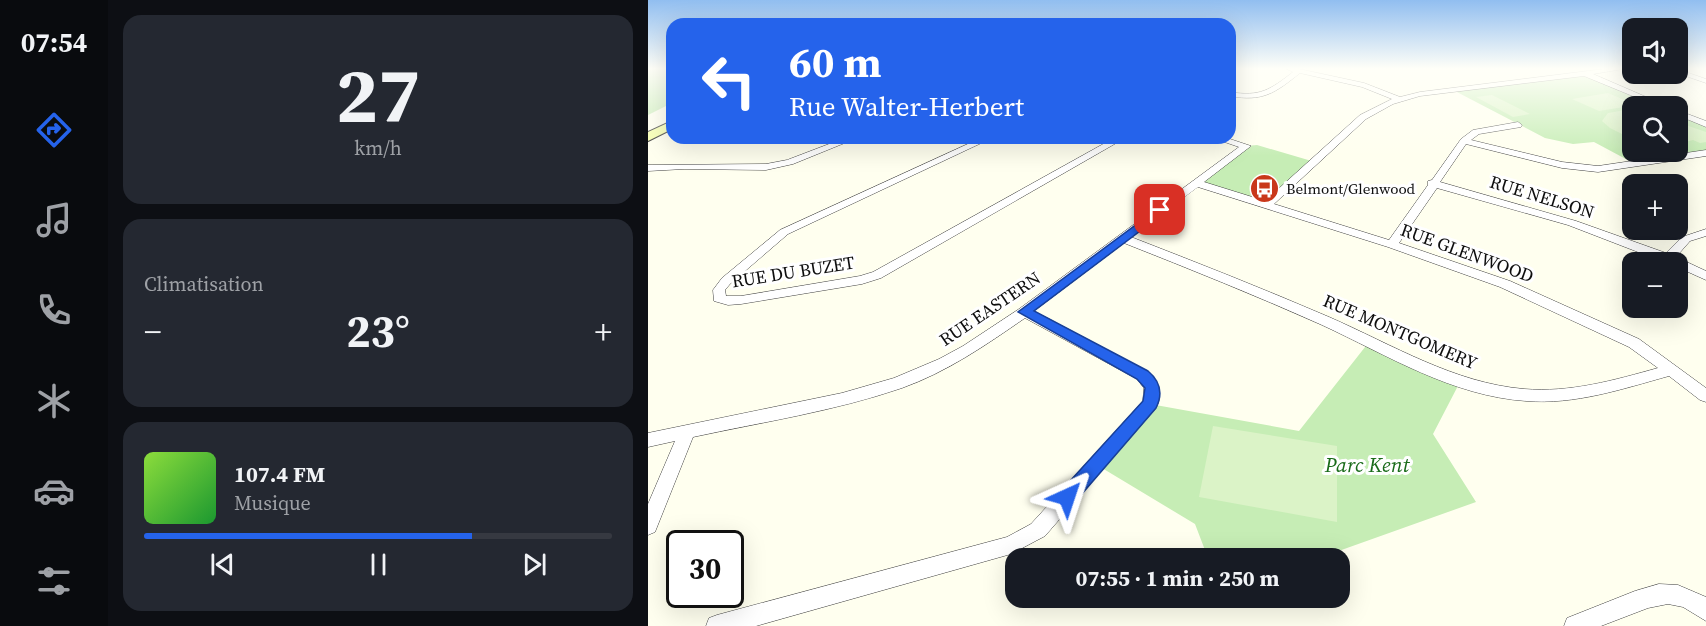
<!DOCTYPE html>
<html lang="fr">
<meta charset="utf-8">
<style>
:root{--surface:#171b24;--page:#242831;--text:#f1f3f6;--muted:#9ea1a6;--line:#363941;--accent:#2563eb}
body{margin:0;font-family:"Source Serif 4",serif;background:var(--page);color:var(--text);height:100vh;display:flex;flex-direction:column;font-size:22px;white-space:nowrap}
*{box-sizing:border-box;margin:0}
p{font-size:20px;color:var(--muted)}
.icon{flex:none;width:33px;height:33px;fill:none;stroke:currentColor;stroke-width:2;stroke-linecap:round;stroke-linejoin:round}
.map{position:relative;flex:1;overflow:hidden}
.side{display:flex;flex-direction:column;gap:15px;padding:15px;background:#0d0f14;width:540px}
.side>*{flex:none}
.guide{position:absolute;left:18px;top:18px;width:570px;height:126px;border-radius:18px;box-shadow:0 6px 24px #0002;background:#2563eb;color:#fff;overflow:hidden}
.controls{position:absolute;left:974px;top:18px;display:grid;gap:12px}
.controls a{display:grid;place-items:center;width:66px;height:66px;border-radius:12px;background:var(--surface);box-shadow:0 6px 24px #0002;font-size:30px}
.speed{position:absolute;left:18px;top:530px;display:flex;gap:12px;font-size:30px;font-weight:700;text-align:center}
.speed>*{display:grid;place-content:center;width:78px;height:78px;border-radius:50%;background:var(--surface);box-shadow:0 6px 24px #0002;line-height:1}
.speed .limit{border:3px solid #111;border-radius:9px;background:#fff;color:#111}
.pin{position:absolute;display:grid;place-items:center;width:51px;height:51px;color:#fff;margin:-26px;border-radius:12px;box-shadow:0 3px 9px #0006}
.me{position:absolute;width:66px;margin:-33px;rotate:42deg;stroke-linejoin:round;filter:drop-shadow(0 0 4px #0008)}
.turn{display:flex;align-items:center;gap:21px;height:126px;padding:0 24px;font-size:27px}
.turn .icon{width:78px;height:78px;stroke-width:2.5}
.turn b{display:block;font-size:42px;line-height:51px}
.big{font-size:45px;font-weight:700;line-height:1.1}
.side .tile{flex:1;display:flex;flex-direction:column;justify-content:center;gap:9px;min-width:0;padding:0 21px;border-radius:18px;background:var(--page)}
.side .dial{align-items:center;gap:0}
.dial b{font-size:78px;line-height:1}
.song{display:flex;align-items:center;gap:18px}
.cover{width:72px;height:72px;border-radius:9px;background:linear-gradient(135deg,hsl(90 70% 55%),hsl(130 70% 35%))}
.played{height:6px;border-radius:3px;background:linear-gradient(90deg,var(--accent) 70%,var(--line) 70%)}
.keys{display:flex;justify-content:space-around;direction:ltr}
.heat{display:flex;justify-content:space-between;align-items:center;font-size:33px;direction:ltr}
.trip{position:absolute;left:357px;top:548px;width:345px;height:60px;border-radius:18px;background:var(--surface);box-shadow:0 6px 24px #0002;font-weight:700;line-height:60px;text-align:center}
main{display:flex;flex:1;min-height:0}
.menu{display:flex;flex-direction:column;width:108px;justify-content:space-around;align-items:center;background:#090b0e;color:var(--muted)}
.menu .icon{width:42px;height:42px}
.menu .on{color:var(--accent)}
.menu b{font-size:27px;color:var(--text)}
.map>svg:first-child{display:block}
</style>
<main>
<nav class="menu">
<b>07:54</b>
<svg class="icon on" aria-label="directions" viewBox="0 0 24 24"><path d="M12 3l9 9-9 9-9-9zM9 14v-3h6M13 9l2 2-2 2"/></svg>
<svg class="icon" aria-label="music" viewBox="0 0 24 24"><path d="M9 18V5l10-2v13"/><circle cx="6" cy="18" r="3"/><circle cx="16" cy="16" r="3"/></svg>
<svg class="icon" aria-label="phone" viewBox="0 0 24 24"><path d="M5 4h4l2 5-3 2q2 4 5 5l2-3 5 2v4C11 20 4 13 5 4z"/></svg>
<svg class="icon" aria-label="climate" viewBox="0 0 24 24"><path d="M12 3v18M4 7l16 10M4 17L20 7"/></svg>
<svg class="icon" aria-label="car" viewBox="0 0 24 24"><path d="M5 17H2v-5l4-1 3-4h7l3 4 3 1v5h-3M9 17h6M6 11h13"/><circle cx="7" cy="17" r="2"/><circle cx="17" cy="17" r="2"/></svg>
<svg class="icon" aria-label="filters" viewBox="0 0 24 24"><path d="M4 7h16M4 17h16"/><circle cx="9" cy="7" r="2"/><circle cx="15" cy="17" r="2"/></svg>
</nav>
<section class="side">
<div class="tile dial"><b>27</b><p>km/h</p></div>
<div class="tile"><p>Climatisation</p>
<div class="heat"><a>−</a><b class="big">23°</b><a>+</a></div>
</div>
<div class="tile">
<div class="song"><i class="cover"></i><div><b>107.4 FM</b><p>Musique</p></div></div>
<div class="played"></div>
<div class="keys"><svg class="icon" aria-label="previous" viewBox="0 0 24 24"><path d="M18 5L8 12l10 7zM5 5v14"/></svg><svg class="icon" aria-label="pause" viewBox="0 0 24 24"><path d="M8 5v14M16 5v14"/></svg><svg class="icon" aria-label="next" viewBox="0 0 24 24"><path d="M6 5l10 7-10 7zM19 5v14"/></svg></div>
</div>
</section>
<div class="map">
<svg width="1058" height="626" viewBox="0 0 1058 626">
<rect width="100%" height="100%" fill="#ffffef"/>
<g fill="#c6edb5">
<polygon points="0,69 24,69 24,103 0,115"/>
<polygon points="936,74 1015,106 984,106 984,152 1029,152 1029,112 1058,124 1058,153 989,165 946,142 925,144 897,138 805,90"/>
<polygon points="609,145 667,162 619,205 549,183 598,146"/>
<polygon points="721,342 813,380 785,434 828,502 671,558 560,558 547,524 449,465 502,404 651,431"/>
</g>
<g fill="#dbf3c7">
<polygon points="960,93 988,105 951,111 924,99"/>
<polygon points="844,95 882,114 865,117 828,97"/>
<polygon points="984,109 984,139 962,128 954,121 960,113"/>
<polygon points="1029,122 1058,132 1058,142 1052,143 1045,140 1029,144"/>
<polygon points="565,426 689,446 689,522 551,497"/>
</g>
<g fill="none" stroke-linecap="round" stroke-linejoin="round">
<defs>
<g id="minor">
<path d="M639,69h12l65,14 36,14 20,-5 184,-23h19l-30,5 74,32h-10l-73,-30 -164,20 -27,8 -27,15 -92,85 115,36 39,-55v-4l4,-1 29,-41 12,-9 45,-8 4,3 -1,2 -42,7 -8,6 91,22 36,4 108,-16v6l-108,16 -36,-4 -96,-24 -26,38 136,39 90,32 16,-16 24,-8v7l-16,5 -14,16 30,14v9l-29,-13v-5h-13l-96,-37 -131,-37 -38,55 111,38 129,58 67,49v14l-6,-2 -31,-24c-47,13 -94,29 -143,25 -74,-5 -139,-46 -204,-76 -65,-29 -132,-56 -198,-82l-90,68 113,60c12,11 16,23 9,37l-111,128 -34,18 -255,72h-50l3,-8 8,-3 290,-78 24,-13 112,-123 1,-13 -7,-9 -112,-61c-39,27 -78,54 -123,70 -67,23 -139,34 -209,49l-38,95 -7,3v-31l27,-63 -27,6v-14l194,-40 52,-15 45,-19 24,-13 56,-37 220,-162 -26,-9h14l24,8 -47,36 61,19 95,-86 32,-16 -30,-12 -62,-14c-25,20 -37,29 -70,23v-4c30,5 40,-2 63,-20zM550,187l190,60 112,40 129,60 29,21c-43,12 -88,25 -134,21 -70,-6 -131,-44 -195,-72 -65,-28 -131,-54 -198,-80z"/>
<polygon points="1029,69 1058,79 1058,83 1029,73"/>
<polygon points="1029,110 1058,121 1058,127 1029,115"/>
<polygon points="197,138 209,138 145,164 118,170 36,169 0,171 0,165 118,164 139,160"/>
<polygon points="333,138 344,138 140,234 82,284 77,290 78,296 93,296 212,276 225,272 466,138 477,138 233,278 214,284 93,304 80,305 66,301 65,290 74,278 132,230"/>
<polygon points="1011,584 1030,585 1058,597 1058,621 1035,607 1020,604 1000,608 953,626 916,626 919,618 987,591"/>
</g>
<polygon id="secondary" points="24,121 24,129 0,141 0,132"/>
</defs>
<use href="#minor" stroke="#414141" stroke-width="1"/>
<use href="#secondary" stroke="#303030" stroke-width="2"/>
<use href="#minor" fill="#fff" fill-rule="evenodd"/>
<use href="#secondary" fill="#f6ffaa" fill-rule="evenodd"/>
</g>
<linearGradient id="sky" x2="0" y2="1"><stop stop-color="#91bef0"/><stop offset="0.44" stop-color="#fffff8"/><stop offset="1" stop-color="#fffff8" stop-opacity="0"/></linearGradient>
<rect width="1058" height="156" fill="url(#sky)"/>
<path fill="#2563eb" stroke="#184099" stroke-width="1.5" d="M512,207l6,3 -2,3 -130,98 114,60c12,10 15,23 8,37l-82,95 -7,2 -6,-2 -3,-6 3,-6 82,-90 2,-13 -8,-9 -119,-67z"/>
<defs>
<symbol id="bus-disc" viewBox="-11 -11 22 22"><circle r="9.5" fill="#c9381b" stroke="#fff"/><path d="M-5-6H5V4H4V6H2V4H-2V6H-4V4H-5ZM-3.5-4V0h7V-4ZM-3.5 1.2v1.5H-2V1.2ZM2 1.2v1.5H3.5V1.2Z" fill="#fff"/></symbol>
</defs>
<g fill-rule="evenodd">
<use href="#bus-disc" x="600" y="172" width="33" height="33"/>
</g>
<g text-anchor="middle" stroke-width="6" stroke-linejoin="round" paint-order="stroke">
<g font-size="15" fill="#0e0e0e" stroke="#fff" text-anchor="start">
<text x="638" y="194">Belmont/Glenwood</text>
</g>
<g font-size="18" fill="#0e0e0e" stroke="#fff">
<text transform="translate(894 197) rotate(17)" y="6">RUE NELSON</text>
<text transform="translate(819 253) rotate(20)" y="6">RUE GLENWOOD</text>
<text transform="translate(145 272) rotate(-9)" y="6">RUE DU BUZET</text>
<text transform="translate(342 309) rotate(-34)" y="6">RUE EASTERN</text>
<text transform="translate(752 332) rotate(23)" y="6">RUE MONTGOMERY</text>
</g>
<g font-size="21" font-style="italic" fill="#196b19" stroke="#fff">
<text x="719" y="472">Parc Kent</text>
</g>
</g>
</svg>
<div class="controls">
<a><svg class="icon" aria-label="sound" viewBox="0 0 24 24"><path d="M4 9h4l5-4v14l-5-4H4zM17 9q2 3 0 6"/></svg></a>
<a><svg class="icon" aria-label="search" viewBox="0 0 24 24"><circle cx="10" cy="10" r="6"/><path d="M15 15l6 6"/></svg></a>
<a>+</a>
<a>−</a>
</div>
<div class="speed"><div class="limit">30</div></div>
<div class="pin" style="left:512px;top:210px;background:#d93025"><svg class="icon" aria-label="arrive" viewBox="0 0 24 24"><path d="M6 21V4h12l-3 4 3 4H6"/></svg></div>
<svg class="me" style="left:419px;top:497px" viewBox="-20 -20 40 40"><path d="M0-17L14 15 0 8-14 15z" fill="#2563eb" stroke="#fff" stroke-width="4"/></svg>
<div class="trip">07:55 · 1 min · 250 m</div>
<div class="guide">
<div class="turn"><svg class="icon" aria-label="left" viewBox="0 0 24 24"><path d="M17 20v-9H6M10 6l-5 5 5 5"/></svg><div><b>60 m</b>Rue Walter-Herbert</div></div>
</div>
</div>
</main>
